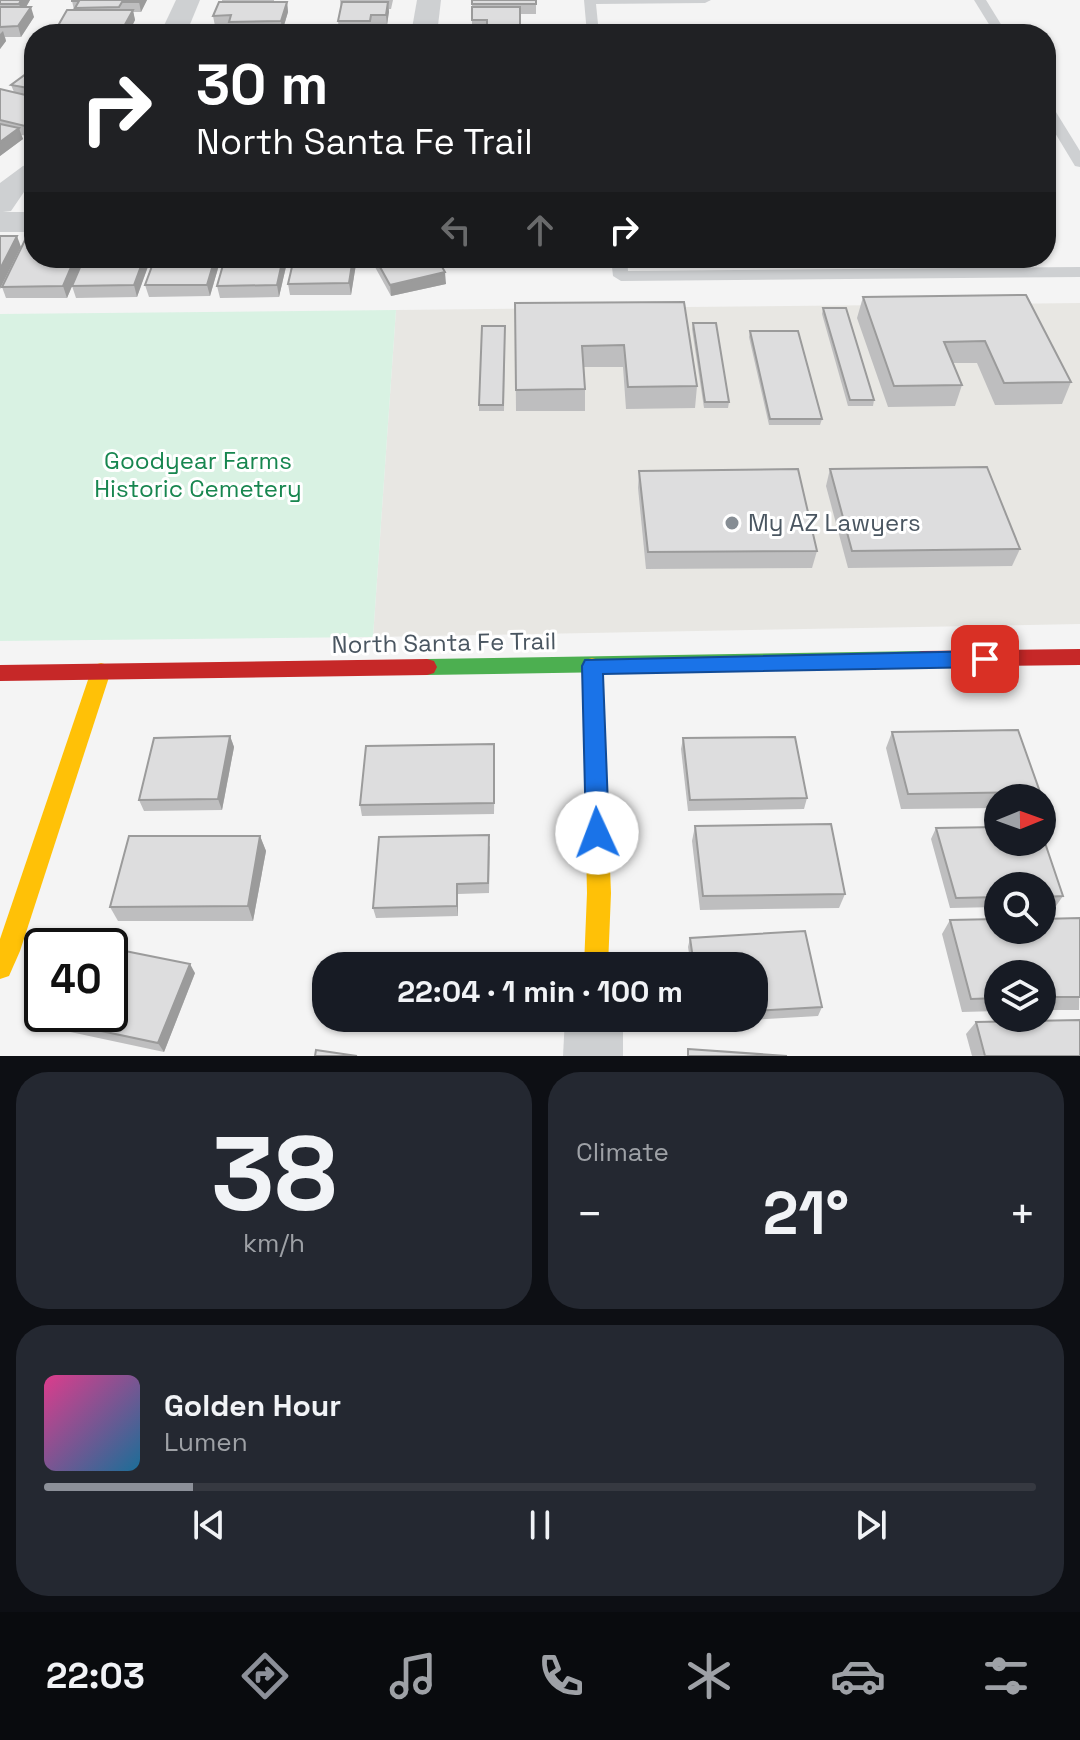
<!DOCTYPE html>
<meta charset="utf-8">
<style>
:root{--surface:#171b24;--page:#242831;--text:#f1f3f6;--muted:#9ea1a6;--line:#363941;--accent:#8c9099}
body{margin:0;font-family:"Space Grotesk",sans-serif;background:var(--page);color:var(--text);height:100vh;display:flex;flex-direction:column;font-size:30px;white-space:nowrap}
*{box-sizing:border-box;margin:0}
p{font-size:26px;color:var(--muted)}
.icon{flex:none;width:44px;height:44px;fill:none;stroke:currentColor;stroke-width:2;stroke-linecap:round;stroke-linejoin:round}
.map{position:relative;height:1056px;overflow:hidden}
.sheet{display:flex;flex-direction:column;gap:16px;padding:16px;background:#0d0f14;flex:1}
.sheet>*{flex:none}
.guide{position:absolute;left:24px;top:24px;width:1032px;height:244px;border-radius:32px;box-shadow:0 2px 6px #0004;background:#202124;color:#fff;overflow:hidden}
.needle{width:52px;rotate:89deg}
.fabs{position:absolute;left:984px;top:784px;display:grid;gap:16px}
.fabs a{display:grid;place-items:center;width:72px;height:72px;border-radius:50%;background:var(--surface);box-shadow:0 2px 6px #0004;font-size:40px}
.speed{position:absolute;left:24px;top:928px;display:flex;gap:16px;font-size:40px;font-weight:700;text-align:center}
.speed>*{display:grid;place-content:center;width:104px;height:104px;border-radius:50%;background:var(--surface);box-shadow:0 2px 6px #0004;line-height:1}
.speed .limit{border:4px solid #111;border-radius:12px;background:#fff;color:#111}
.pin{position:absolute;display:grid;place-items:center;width:68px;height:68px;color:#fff;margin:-34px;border-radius:16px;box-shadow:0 4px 12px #0006}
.me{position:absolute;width:88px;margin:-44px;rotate:358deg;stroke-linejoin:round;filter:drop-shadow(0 0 6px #0008)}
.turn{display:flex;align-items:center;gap:28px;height:168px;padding:0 40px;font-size:36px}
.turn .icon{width:104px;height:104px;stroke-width:2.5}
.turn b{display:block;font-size:56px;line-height:68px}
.lanes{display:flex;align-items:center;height:76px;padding:0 40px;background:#0003;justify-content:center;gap:40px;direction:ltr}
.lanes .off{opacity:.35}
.big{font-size:60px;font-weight:700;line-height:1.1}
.sheet .widget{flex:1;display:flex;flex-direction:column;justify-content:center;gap:12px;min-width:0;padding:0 28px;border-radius:32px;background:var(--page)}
.sheet .dial{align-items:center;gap:0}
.dial b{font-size:104px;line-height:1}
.song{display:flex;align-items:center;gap:24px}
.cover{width:96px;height:96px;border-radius:12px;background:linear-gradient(135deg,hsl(330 70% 55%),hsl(200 70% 35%))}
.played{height:8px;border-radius:4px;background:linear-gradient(90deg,var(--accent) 15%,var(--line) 15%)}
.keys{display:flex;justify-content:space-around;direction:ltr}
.heat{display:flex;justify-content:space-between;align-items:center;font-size:44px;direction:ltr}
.sheet .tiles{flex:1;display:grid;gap:16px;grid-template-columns:1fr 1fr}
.widget:last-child{grid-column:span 2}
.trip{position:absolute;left:312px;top:952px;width:456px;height:80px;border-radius:32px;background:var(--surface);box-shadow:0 2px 6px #0004;font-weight:700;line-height:80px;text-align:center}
.tabs{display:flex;height:128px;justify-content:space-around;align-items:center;background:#090b0e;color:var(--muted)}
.tabs .icon{width:56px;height:56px}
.tabs .active{color:var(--accent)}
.tabs b{font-size:36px;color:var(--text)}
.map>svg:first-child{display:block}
</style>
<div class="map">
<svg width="1080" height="1056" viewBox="0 0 1080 1056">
<rect width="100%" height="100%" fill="#f4f4f4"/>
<polygon fill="#e8e7e3" points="1080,303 1080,624 373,637 396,310"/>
<polygon fill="#d9f2e3" points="396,310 373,637 0,641 0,314"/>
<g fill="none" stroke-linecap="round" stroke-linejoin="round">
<g fill="#ced0d2" fill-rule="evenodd">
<polygon points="711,0 705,3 596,4 599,34 587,34 584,0"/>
<polygon points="974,0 986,0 1007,34 995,34"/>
<polygon points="1046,103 1051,104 1080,151 1080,167 1075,166 1046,118"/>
<polygon points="611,258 627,258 628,271 1080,267 1080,277 621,281 613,276"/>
</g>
<g fill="#ced0d2" fill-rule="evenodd">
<polygon points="176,0 200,0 186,34 160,34"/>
<polygon points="417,0 441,0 437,34 411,34"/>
<polygon points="34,163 34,186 24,192 11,211 3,212 34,212 34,232 0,232 0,183 23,166"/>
<polygon points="565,1018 623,1018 623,1056 563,1056"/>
</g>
<polygon fill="#4caf50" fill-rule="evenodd" points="922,651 929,653 932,659 929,665 922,667 427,675 420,673 417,667 420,661 427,659"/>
<g fill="#ffc107" fill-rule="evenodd">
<polygon points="592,658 599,660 602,666 611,893 608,966 584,966 587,893 582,666 585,660"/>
<polygon points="101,663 108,665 111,671 20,951 9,976 0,979 0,939 91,671 94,665"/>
</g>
<g fill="#c62828" fill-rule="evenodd">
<polygon points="1080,649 1080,665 922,667 915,665 912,659 915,653 922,651"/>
<polygon points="427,659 434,661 437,667 434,673 427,675 0,681 0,665"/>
</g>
</g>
<g fill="#bebebf">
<polygon points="0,0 30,0 26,7 34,17 21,37 5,37 6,41 0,49"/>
<polygon points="147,0 141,12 133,12 135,20 128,34 56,34 55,31 74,10 72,1"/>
<polygon points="222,0 274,0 274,2 287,2 288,12 282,32 231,32 229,26 215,26 213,16 222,2"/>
<polygon points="340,0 393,0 391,9 389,9 387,25 372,25 371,31 339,31 338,21 341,8"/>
<polygon points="472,0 536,0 536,14 520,14 520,34 487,34 487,30 472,30"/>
<polygon points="34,68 34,133 29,136 21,135 23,139 0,156 0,89 14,92 11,85"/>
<polygon points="84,258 67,298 6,298 2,287"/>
<polygon points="151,258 137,297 76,298 72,286"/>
<polygon points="221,258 210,296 149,297 145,285"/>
<polygon points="288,258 279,297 220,298 217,286"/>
<polygon points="294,258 357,258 351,295 290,295 288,284"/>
<polygon points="374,258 437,258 446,284 391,296 375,267"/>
<polygon points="1026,295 1071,382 1062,404 995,405 977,363 953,363 962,385 955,406 888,407 857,318 863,297"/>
<polygon points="684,302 697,386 695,408 626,409 623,367 584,367 585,389 585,411 516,411 515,303"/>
<polygon points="823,308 874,400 873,406 848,406 822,314"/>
<polygon points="693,323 729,402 728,408 704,408 692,329"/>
<polygon points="505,326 504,411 479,411 479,405"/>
<polygon points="750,331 822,419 820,425 769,425 749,337"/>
<polygon points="830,469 1020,549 1012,566 848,568 826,486"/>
<polygon points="639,471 817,551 812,568 646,569 638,488"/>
<polygon points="892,732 1040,792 1036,798 998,798 998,808 901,809 886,748"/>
<polygon points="230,736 234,747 222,810 144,811 139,800"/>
<polygon points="683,738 807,798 804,809 688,811 681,749"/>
<polygon points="495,755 494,814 362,816 360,805"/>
<polygon points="695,826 845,894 839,908 700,910 692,841"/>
<polygon points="936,828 1063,896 1056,906 1042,906 1042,886 998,886 998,907 950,908 931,839"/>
<polygon points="260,836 266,851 253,921 118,921 110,907"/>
<polygon points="490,846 489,893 458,894 458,916 376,918 373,908"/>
<polygon points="1080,918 1079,1010 1042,1010 1042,974 998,974 998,1011 962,1012 942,934 950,920"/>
<polygon points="805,931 822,1007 818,1016 699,1023 698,1018 754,1018 754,966 691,966 688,947 690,938"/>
<polygon points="195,973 164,1052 61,1030 54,1021"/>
<polygon points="341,1018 482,1018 481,1028 343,1030 340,1021"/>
<polygon points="976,1022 1080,1056 972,1056 966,1034"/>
</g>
<g fill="#9b9b9b">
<polygon points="21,0 30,0 22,14 19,4"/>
<polygon points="139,0 147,0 141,12 139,2"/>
<polygon points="287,2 288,12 282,32 281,21"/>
<polygon points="388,2 389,12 387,25 386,15"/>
<polygon points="31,7 34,17 21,37 18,26"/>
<polygon points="133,10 135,20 128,34 123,34 122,30"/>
<polygon points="3,31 6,41 0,49 0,34"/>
<polygon points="34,119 34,133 29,136 25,126"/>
<polygon points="19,128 23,139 0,156 0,142"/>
<polygon points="17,236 21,247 0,289 0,269"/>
<polygon points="75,258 84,258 67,298 63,286"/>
<polygon points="144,258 151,258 137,297 134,285"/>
<polygon points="215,258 221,258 210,296 207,285"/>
<polygon points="283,258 288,258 279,297 277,285"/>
<polygon points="353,258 357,258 351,295 349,283"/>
<polygon points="445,272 446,284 391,296 390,285"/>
<polygon points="230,736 234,747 222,810 218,799"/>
<polygon points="260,836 266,851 253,921 248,906"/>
<polygon points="457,884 458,894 458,916 457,906"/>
<polygon points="190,964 195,973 164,1052 158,1043"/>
</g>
<g fill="#ddddde" stroke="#9b9b9b" stroke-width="2">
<polygon points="0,0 21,0 19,4 0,4"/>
<polygon points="72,0 139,0 139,2 122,2 119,7 75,8 79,1 72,1"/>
<rect x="472" y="0" width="64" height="4"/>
<polygon points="219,2 287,2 281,21 229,22 231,15 213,16"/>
<polygon points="342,2 388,2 386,15 371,15 370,21 338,21"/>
<polygon points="0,7 31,7 18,26 0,27"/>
<polygon points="472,7 520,7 520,26 487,26 487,20 472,20"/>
<polygon points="67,10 133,10 122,30 55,31"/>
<polygon points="34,68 34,89 11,85"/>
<polygon points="0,89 34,97 34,119 25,126 0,120"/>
<polygon points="0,124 19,128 0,142"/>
<polygon points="0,236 17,236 0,269"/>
<polygon points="27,236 34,236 34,258 75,258 63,286 2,287"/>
<polygon points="84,258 144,258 134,285 72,286"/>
<polygon points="155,258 215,258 207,285 145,285"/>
<polygon points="225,258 283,258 277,285 217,286"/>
<polygon points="294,258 353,258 349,283 288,284"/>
<polygon points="375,258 437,258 445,272 390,285"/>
<polygon points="1026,295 1071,382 1004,383 985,341 944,342 962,385 894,386 863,297"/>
<polygon points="684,302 697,386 628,387 624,345 582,346 585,389 516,390 515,303"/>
<polygon points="823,308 846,308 874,400 850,400"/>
<polygon points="693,323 716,323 729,402 705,402"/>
<polygon points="482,326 505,326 503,405 479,405"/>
<polygon points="750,331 798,331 822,419 770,419"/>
<polygon points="987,467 1020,549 852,551 830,469"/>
<polygon points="798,469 817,551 648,552 639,471"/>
<polygon points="1018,730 1040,792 908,794 892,732"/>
<polygon points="230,736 218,799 139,800 154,738"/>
<polygon points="795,737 807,798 690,800 683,738"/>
<polygon points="494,744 494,803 360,805 366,746"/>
<polygon points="831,824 845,894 703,896 695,826"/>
<polygon points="998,827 998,842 1042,842 1042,834 1063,896 1042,897 1042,886 998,886 998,897 956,898 936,828"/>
<polygon points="489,835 488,883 457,884 457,906 373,908 379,837"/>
<polygon points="129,836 260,836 248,906 110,907"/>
<polygon points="1080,918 1080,997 1042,997 1042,974 998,974 998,998 971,999 950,920 998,919 998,930 1042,930 1042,919"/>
<polygon points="805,931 822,1007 754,1011 754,966 694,966 690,938"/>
<polygon points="110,948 190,964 158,1043 54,1021 57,1014 110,1014"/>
<polygon points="482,953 481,966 346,966 347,955"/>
<polygon points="341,1018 481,1018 340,1021"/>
<polygon points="1080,1020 1080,1056 985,1056 976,1022"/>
<polygon points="688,1049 787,1056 688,1056"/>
<polygon points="316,1050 357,1056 315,1056"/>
</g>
<polygon fill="#1a73e8" stroke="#114b97" stroke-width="2" points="985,651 992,653 995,659 992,665 985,667 603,674 609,833 605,840 597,843 589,840 586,833 582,666 585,660"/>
<circle fill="#868d94" stroke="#fff" stroke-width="3" cx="732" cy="523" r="8"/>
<g text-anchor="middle" stroke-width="6" stroke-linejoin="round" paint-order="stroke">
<g font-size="24" fill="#17864f" stroke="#fff">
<text x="198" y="469">Goodyear Farms<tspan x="198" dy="28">Historic Cemetery</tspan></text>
</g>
<g font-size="24" fill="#4a5661" stroke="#fff" text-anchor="start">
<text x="748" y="531">My AZ Lawyers</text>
</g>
<g font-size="24" fill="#4a5661" stroke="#fff">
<text transform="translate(444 643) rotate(-1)" y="8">North Santa Fe Trail</text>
</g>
</g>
</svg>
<div class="fabs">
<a><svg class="needle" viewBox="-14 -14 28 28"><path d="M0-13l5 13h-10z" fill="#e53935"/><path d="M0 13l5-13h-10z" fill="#9ea1a6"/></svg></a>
<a><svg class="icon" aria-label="search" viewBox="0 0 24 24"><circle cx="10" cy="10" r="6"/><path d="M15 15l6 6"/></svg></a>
<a><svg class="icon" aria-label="layers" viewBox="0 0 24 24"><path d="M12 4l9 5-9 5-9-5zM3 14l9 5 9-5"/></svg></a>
</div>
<div class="speed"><div class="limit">40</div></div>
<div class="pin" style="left:985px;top:659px;background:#d93025"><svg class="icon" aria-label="arrive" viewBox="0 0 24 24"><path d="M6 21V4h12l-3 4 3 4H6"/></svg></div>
<svg class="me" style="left:597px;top:833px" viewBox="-20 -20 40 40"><circle r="19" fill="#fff"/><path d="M0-13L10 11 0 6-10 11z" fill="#1a73e8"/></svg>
<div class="trip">22:04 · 1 min · 100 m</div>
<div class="guide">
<div class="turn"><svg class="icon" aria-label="right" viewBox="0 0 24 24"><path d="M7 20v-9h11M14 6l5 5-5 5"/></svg><div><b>30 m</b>North Santa Fe Trail</div></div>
<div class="lanes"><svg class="icon off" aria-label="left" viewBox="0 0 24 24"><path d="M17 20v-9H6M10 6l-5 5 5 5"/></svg><svg class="icon off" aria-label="ahead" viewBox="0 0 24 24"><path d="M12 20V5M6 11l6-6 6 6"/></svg><svg class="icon" aria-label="right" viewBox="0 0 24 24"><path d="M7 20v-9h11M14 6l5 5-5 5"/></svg></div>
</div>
</div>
<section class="sheet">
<div class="tiles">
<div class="widget dial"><b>38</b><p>km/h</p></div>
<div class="widget"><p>Climate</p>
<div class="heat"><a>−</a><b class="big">21°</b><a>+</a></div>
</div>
<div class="widget">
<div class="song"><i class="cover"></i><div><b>Golden Hour</b><p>Lumen</p></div></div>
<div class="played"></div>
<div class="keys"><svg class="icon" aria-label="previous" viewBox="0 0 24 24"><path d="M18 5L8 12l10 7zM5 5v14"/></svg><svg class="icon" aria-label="pause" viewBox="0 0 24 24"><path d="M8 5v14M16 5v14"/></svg><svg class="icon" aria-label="next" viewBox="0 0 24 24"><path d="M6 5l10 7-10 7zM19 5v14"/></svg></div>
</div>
</div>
</section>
<nav class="tabs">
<b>22:03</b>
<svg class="icon active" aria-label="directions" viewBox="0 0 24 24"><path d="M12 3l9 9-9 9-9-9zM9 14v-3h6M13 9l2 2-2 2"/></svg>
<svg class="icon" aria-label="music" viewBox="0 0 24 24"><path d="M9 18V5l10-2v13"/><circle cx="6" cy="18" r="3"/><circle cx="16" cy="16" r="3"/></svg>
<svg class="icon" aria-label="phone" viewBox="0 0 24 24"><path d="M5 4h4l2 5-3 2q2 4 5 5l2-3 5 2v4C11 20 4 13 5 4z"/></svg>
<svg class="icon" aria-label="climate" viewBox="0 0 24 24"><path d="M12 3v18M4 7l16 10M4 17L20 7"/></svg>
<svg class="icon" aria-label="car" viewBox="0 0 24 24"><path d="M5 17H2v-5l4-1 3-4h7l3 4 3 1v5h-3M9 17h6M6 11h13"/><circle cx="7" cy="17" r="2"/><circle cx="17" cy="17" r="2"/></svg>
<svg class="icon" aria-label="filters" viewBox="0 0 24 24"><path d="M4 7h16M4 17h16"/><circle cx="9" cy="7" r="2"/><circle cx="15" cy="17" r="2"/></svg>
</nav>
